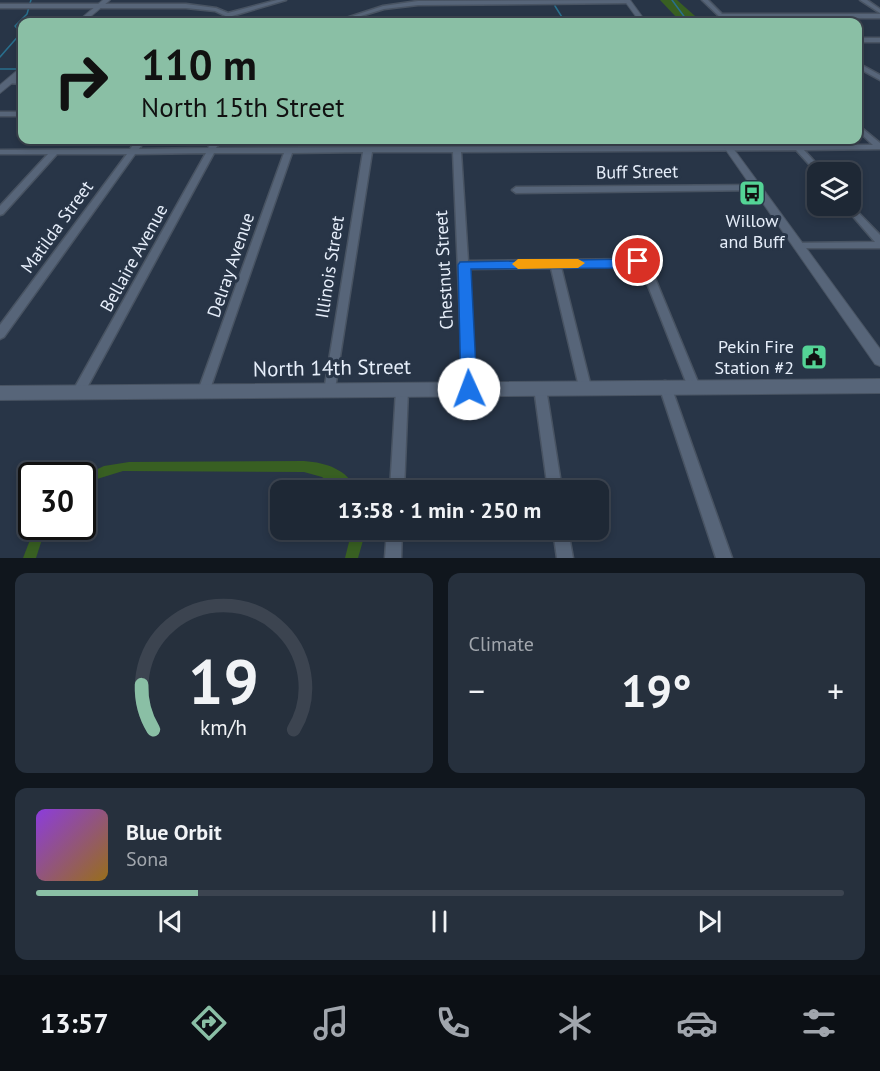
<!DOCTYPE html>
<meta charset="utf-8">
<style>
:root{--surface:#1e2835;--page:#26303d;--text:#f1f3f6;--muted:#a1a6ad;--line:#3c4450;--accent:#8abfa5}
body{margin:0;font-family:"PT Sans",sans-serif;background:var(--page);color:var(--text);height:100vh;display:flex;flex-direction:column;font-size:22px;white-space:nowrap}
*{box-sizing:border-box;margin:0}
p{font-size:20px;color:var(--muted)}
.icon{flex:none;width:33px;height:33px;fill:none;stroke:currentColor;stroke-width:2;stroke-linecap:round;stroke-linejoin:round}
.map{position:relative;height:558px;overflow:hidden}
.side{display:flex;flex-direction:column;gap:15px;padding:15px;background:#10161d;flex:1}
.side>*{flex:none}
.hud{position:absolute;left:18px;top:18px;width:844px;height:126px;border-radius:12px;box-shadow:0 3px 9px #0003,0 0 0 2px var(--line);background:#8abfa5;color:#111;overflow:hidden}
.controls{position:absolute;left:807px;top:162px;display:grid;gap:12px}
.controls a{display:grid;place-items:center;width:54px;height:54px;border-radius:12px;background:var(--surface);box-shadow:0 3px 9px #0003,0 0 0 2px var(--line);font-size:30px}
.speed{position:absolute;left:18px;top:462px;display:flex;gap:12px;font-size:30px;font-weight:700;text-align:center}
.speed>*{display:grid;place-content:center;width:78px;height:78px;border-radius:50%;background:var(--surface);box-shadow:0 3px 9px #0003,0 0 0 2px var(--line);line-height:1}
.speed .limit{border:3px solid #111;border-radius:9px;background:#fff;color:#111}
.pin{position:absolute;display:grid;place-items:center;width:51px;height:51px;color:#fff;margin:-26px;border:3px solid #fff;border-radius:50%;box-shadow:0 2px 6px #0007}
.me{position:absolute;width:66px;margin:-33px;rotate:358deg;stroke-linejoin:round;filter:drop-shadow(0 0 4px #0008)}
.turn{display:flex;align-items:center;gap:21px;height:126px;padding:0 24px;font-size:27px}
.turn .icon{width:78px;height:78px;stroke-width:2.5}
.turn b{display:block;font-size:42px;line-height:51px}
.big{font-size:45px;font-weight:700;line-height:1.1}
.side .tile{flex:1;display:flex;flex-direction:column;justify-content:center;gap:9px;min-width:0;padding:0 21px;border-radius:12px;background:var(--page)}
.side .dial{align-items:center;gap:0}
.dial svg{height:156px;overflow:visible;fill:none;stroke:var(--line);stroke-width:7;stroke-linecap:round;text-anchor:middle}
.dial text{fill:var(--text);stroke:none}
.song{display:flex;align-items:center;gap:18px}
.cover{width:72px;height:72px;border-radius:9px;background:linear-gradient(135deg,hsl(270 70% 55%),hsl(40 70% 35%))}
.played{height:6px;border-radius:3px;background:linear-gradient(90deg,var(--accent) 20%,var(--line) 20%)}
.keys{display:flex;justify-content:space-around;direction:ltr}
.heat{display:flex;justify-content:space-between;align-items:center;font-size:33px;direction:ltr}
.side .tiles{flex:1;display:grid;gap:15px;grid-template-columns:1fr 1fr}
.tile:last-child{grid-column:span 2}
.trip{position:absolute;left:270px;top:480px;width:339px;height:60px;border-radius:12px;background:var(--surface);box-shadow:0 3px 9px #0003,0 0 0 2px var(--line);font-weight:700;line-height:60px;text-align:center}
.tabs{display:flex;height:96px;justify-content:space-around;align-items:center;background:#0c1015;color:var(--muted)}
.tabs .icon{width:42px;height:42px}
.tabs .on{color:var(--accent)}
.tabs b{font-size:27px;color:var(--text)}
.map>svg:first-child{display:block}
</style>
<div class="map">
<svg width="880" height="558" viewBox="0 0 880 558">
<rect width="100%" height="100%" fill="#283547"/>
<g fill="#385f22">
<polygon points="660,0 677,0 695,16 695,19 692,22 672,22 677,18"/>
<path d="M304,461c24,2 41,8 54,29h-19l-17,-13 -18,-5 -181,-1 -26,8 -14,8v-11l21,-10 25,-4z"/>
<polygon points="35,527 46,527 36,558 23,558"/>
<polygon points="352,530 366,530 358,558 345,558"/>
</g>
<g fill="none" stroke-linecap="round" stroke-linejoin="round">
<g stroke="#296f8d" stroke-width="1.5">
<polyline points="672,0 686,19 679,22"/>
<polyline points="30,3 31,0"/>
<polyline points="555,6 565,22"/>
<polyline points="0,57 21,33 15,26 27,14 29,7"/>
<polyline points="0,69 20,69"/>
</g>
<defs>
<g id="minor">
<polygon points="277,0 286,0 232,16 243,22 238,22 215,11 186,8 0,8 0,4 186,4 216,8 228,13"/>
<polygon points="629,0 631,3 418,5 384,9 341,22 334,22 383,6 418,1"/>
<polygon points="702,0 708,0 722,14 880,14 880,18 726,18 728,20 725,22"/>
<polygon points="860,0 867,0 880,9 880,13"/>
<rect x="858" y="38" width="22" height="4"/>
<polygon points="858,63 880,75 880,80 858,68"/>
<polygon points="9,80 22,80 22,84 7,83 6,82"/>
<rect x="0" y="112" width="22" height="4"/>
<polygon points="858,125 880,143 880,149 804,150 824,172 818,172 818,174 796,150 461,152 468,261 642,259 650,266 700,387 698,391 694,392 690,391 688,387 641,268 637,265 561,267 591,387 589,391 585,392 581,391 579,387 551,268 468,269 475,389 473,393 469,394 465,393 463,389 453,152 372,152 334,395 330,396 326,395 324,391 363,152 292,153 208,395 204,396 200,395 198,391 284,153 214,153 83,395 79,396 75,395 73,391 75,387 206,153 135,154 4,337 0,339 0,325 127,154 57,154 3,214 0,215 0,206 48,154 0,154 0,150 130,149 137,140 145,140 139,149 208,148 213,140 221,140 216,148 791,145 787,140 795,140 800,145 873,145 858,131"/>
<polygon points="758,185 761,186 761,190 516,193 512,190 516,187"/>
<polygon points="850,204 880,235 880,248 796,248 794,246 799,243 875,242 844,206 850,206"/>
<polygon points="665,381 669,382 671,386 732,558 716,558 659,386 661,382"/>
<polygon points="540,383 544,384 546,388 562,490 548,490 534,388 536,384"/>
<polygon points="402,385 406,386 408,390 404,490 390,490 396,390 398,386"/>
<polygon points="387,530 402,530 401,558 385,558"/>
<polygon points="553,530 568,530 573,558 557,558"/>
</g>
<g id="tertiary">
<polygon points="624,0 630,0 646,22 640,22"/>
<polygon points="719,140 727,140 880,349 880,366 875,364"/>
</g>
<g id="secondary">
<polygon points="103,0 110,0 84,22 77,22"/>
<polygon points="19,69 22,69 22,75 0,93 0,85"/>
<polygon points="880,379 880,393 0,400 0,386"/>
</g>
</defs>
<use href="#minor" stroke="#485362" stroke-width="3"/>
<use href="#tertiary" stroke="#485362" stroke-width="2"/>
<use href="#secondary" stroke="#485362" stroke-width="2"/>
<use href="#minor" fill="#576579" fill-rule="evenodd"/>
<use href="#tertiary" fill="#576579" fill-rule="evenodd"/>
<use href="#secondary" fill="#576579" fill-rule="evenodd"/>
</g>
<polygon fill="#1a73e8" stroke="#114b97" stroke-width="1.5" points="638,256 644,261 642,264 632,268 471,269 477,389 475,394 469,396 463,394 461,389 458,265 460,262 630,259"/>
<polygon fill="#f59e0b" points="518,259 578,259 585,263 578,268 518,269 512,264"/>
<defs>
<symbol id="bus-square" viewBox="-11 -11 22 22"><rect x="-9" y="-9" width="18" height="18" rx="4" fill="#54d396" stroke="#283547"/><path d="M-5-6H5V4H4V6H2V4H-2V6H-4V4H-5ZM-3.5-4V0h7V-4ZM-3.5 1.2v1.5H-2V1.2ZM2 1.2v1.5H3.5V1.2Z" fill="#111"/></symbol>
<symbol id="civic-square" viewBox="-11 -11 22 22"><rect x="-9" y="-9" width="18" height="18" rx="4" fill="#54d396" stroke="#283547"/><path d="M-.6-6.5H3V-4.5H.6V-3L4-1V1h2V6H-6V1h2V-1L-.6-3ZM-1.2 2.5V6h2.4V2.5Z" fill="#111"/></symbol>
</defs>
<g fill-rule="evenodd">
<use href="#bus-square" x="737" y="178" width="30" height="30"/>
<use href="#civic-square" x="799" y="342" width="30" height="30"/>
</g>
<g text-anchor="middle" stroke-width="6" stroke-linejoin="round" paint-order="stroke">
<g font-size="18" fill="#e6eefa" stroke="#283547">
<text transform="translate(637 172) rotate(-1)" y="6">Buff Street</text>
<text transform="translate(57 227) rotate(-54)" y="6">Matilda Street</text>
<text transform="translate(134 258) rotate(-61)" y="6">Bellaire Avenue</text>
<text transform="translate(231 265) rotate(-71)" y="6">Delray Avenue</text>
<text transform="translate(330 267) rotate(-81)" y="6">Illinois Street</text>
<text transform="translate(444 270) rotate(-93)" y="6">Chestnut Street</text>
</g>
<g font-size="18" fill="#e6eefa" stroke="#283547">
<text x="752" y="227">Willow<tspan x="752" dy="21">and Buff</tspan></text>
<text x="794" y="353" text-anchor="end">Pekin Fire<tspan x="794" dy="21">Station #2</tspan></text>
</g>
<g font-size="21" fill="#e6eefa" stroke="#283547">
<text transform="translate(332 368) rotate(-1)" y="7">North 14th Street</text>
</g>
</g>
</svg>
<div class="controls">
<a><svg class="icon" aria-label="layers" viewBox="0 0 24 24"><path d="M12 4l9 5-9 5-9-5zM3 14l9 5 9-5"/></svg></a>
</div>
<div class="speed"><div class="limit">30</div></div>
<div class="pin" style="left:638px;top:261px;background:#d93025"><svg class="icon" aria-label="arrive" viewBox="0 0 24 24"><path d="M6 21V4h12l-3 4 3 4H6"/></svg></div>
<svg class="me" style="left:469px;top:389px" viewBox="-20 -20 40 40"><circle r="19" fill="#fff"/><path d="M0-13L10 11 0 6-10 11z" fill="#1a73e8"/></svg>
<div class="trip">13:58 · 1 min · 250 m</div>
<div class="hud">
<div class="turn"><svg class="icon" aria-label="right" viewBox="0 0 24 24"><path d="M7 20v-9h11M14 6l5 5-5 5"/></svg><div><b>110 m</b>North 15th Street</div></div>
</div>
</div>
<section class="side">
<div class="tiles">
<div class="tile dial"><svg viewBox="0 0 100 80">
<path d="M14 69A42 42 0 1 1 86 69"/>
<path d="M14 69A42 42 0 0 1 8 46" stroke="#8abfa5"/>
<text x="50" y="56" font-size="32" font-weight="700">19</text>
<text x="50" y="72" font-size="11">km/h</text>
</svg></div>
<div class="tile"><p>Climate</p>
<div class="heat"><a>−</a><b class="big">19°</b><a>+</a></div>
</div>
<div class="tile">
<div class="song"><i class="cover"></i><div><b>Blue Orbit</b><p>Sona</p></div></div>
<div class="played"></div>
<div class="keys"><svg class="icon" aria-label="previous" viewBox="0 0 24 24"><path d="M18 5L8 12l10 7zM5 5v14"/></svg><svg class="icon" aria-label="pause" viewBox="0 0 24 24"><path d="M8 5v14M16 5v14"/></svg><svg class="icon" aria-label="next" viewBox="0 0 24 24"><path d="M6 5l10 7-10 7zM19 5v14"/></svg></div>
</div>
</div>
</section>
<nav class="tabs">
<b>13:57</b>
<svg class="icon on" aria-label="directions" viewBox="0 0 24 24"><path d="M12 3l9 9-9 9-9-9zM9 14v-3h6M13 9l2 2-2 2"/></svg>
<svg class="icon" aria-label="music" viewBox="0 0 24 24"><path d="M9 18V5l10-2v13"/><circle cx="6" cy="18" r="3"/><circle cx="16" cy="16" r="3"/></svg>
<svg class="icon" aria-label="phone" viewBox="0 0 24 24"><path d="M5 4h4l2 5-3 2q2 4 5 5l2-3 5 2v4C11 20 4 13 5 4z"/></svg>
<svg class="icon" aria-label="climate" viewBox="0 0 24 24"><path d="M12 3v18M4 7l16 10M4 17L20 7"/></svg>
<svg class="icon" aria-label="car" viewBox="0 0 24 24"><path d="M5 17H2v-5l4-1 3-4h7l3 4 3 1v5h-3M9 17h6M6 11h13"/><circle cx="7" cy="17" r="2"/><circle cx="17" cy="17" r="2"/></svg>
<svg class="icon" aria-label="filters" viewBox="0 0 24 24"><path d="M4 7h16M4 17h16"/><circle cx="9" cy="7" r="2"/><circle cx="15" cy="17" r="2"/></svg>
</nav>
